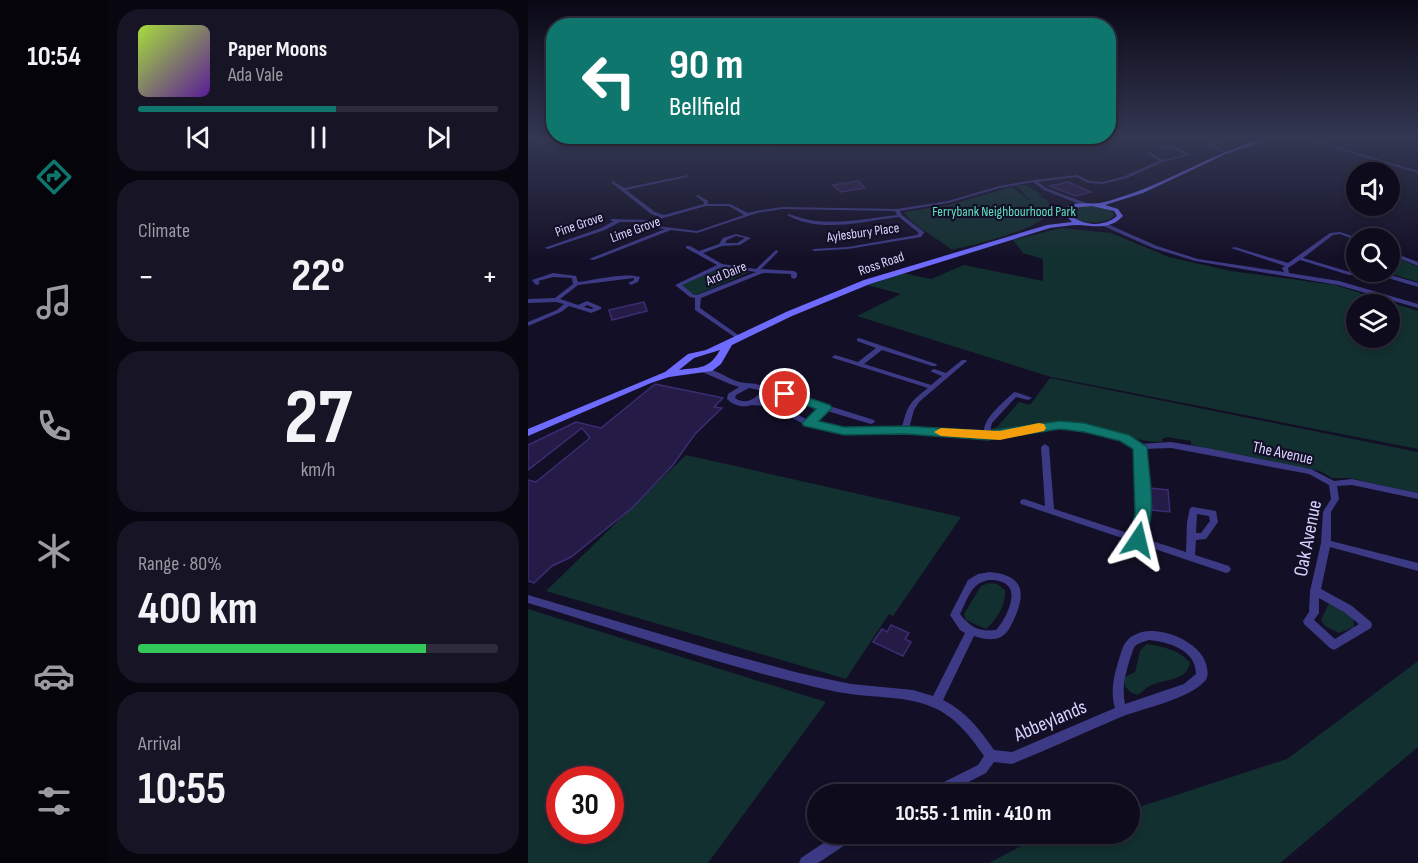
<!DOCTYPE html>
<meta charset="utf-8">
<style>
:root{--surface:#0e0b1c;--page:#171425;--text:#f1f3f6;--muted:#9b9ba3;--line:#2e2b3b;--accent:#0f766e}
body{margin:0;font-family:"Sofia Sans Condensed",sans-serif;background:var(--page);color:var(--text);height:100vh;display:flex;flex-direction:column;font-size:22px;white-space:nowrap}
*{box-sizing:border-box;margin:0}
p{font-size:20px;color:var(--muted)}
.icon{flex:none;width:33px;height:33px;fill:none;stroke:currentColor;stroke-width:2;stroke-linecap:round;stroke-linejoin:round}
.map{position:relative;flex:1;overflow:hidden}
.details{display:flex;flex-direction:column;gap:9px;padding:9px;background:#08060f;width:420px}
.details>*{flex:none}
.hud{position:absolute;left:18px;top:18px;width:570px;height:126px;border-radius:24px;box-shadow:0 3px 9px #0003,0 0 0 2px var(--line);background:#0f766e;color:#fff;overflow:hidden}
.buttons{position:absolute;left:818px;top:162px;display:grid;gap:12px}
.buttons a{display:grid;place-items:center;width:54px;height:54px;border-radius:50%;background:var(--surface);box-shadow:0 3px 9px #0003,0 0 0 2px var(--line);font-size:30px}
.speed{position:absolute;left:18px;top:766px;display:flex;gap:12px;font-size:30px;font-weight:700;text-align:center}
.speed>*{display:grid;place-content:center;width:78px;height:78px;border-radius:50%;background:var(--surface);box-shadow:0 3px 9px #0003,0 0 0 2px var(--line);line-height:1}
.speed .limit{border:9px solid #d22;background:#fff;color:#111}
.pin{position:absolute;display:grid;place-items:center;width:51px;height:51px;color:#fff;margin:-26px;border:3px solid #fff;border-radius:50%;box-shadow:0 2px 6px #0007}
.me{position:absolute;width:66px;margin:-33px;rotate:10deg;stroke-linejoin:round;filter:drop-shadow(0 0 4px #0008)}
.turn{display:flex;align-items:center;gap:21px;height:126px;padding:0 24px;font-size:27px}
.turn .icon{width:78px;height:78px;stroke-width:2.5}
.turn b{display:block;font-size:42px;line-height:51px}
.big{font-size:45px;font-weight:700;line-height:1.1}
.details .card{flex:1;display:flex;flex-direction:column;justify-content:center;gap:9px;min-width:0;padding:0 21px;border-radius:24px;background:var(--page)}
.details .dial{align-items:center;gap:0}
.dial b{font-size:78px;line-height:1}
.song{display:flex;align-items:center;gap:18px}
.cover{width:72px;height:72px;border-radius:9px;background:linear-gradient(135deg,hsl(80 70% 55%),hsl(270 70% 35%))}
.played{height:6px;border-radius:3px;background:linear-gradient(90deg,var(--accent) 55%,var(--line) 55%)}
.keys{display:flex;justify-content:space-around;direction:ltr}
.heat{display:flex;justify-content:space-between;align-items:center;font-size:33px;direction:ltr}
.charge{height:9px;border-radius:4px;background:linear-gradient(90deg,#34c759 80%,var(--line) 0)}
.trip{position:absolute;left:279px;top:784px;width:333px;height:60px;border-radius:30px;background:var(--surface);box-shadow:0 3px 9px #0003,0 0 0 2px var(--line);font-weight:700;line-height:60px;text-align:center}
main{display:flex;flex:1;min-height:0}
.tab-bar{display:flex;flex-direction:column;width:108px;justify-content:space-around;align-items:center;background:#06040b;color:var(--muted)}
.tab-bar .icon{width:42px;height:42px}
.tab-bar .current{color:var(--accent)}
.tab-bar b{font-size:27px;color:var(--text)}
.map>svg:first-child{display:block}
</style>
<main>
<nav class="tab-bar">
<b>10:54</b>
<svg class="icon current" aria-label="directions" viewBox="0 0 24 24"><path d="M12 3l9 9-9 9-9-9zM9 14v-3h6M13 9l2 2-2 2"/></svg>
<svg class="icon" aria-label="music" viewBox="0 0 24 24"><path d="M9 18V5l10-2v13"/><circle cx="6" cy="18" r="3"/><circle cx="16" cy="16" r="3"/></svg>
<svg class="icon" aria-label="phone" viewBox="0 0 24 24"><path d="M5 4h4l2 5-3 2q2 4 5 5l2-3 5 2v4C11 20 4 13 5 4z"/></svg>
<svg class="icon" aria-label="climate" viewBox="0 0 24 24"><path d="M12 3v18M4 7l16 10M4 17L20 7"/></svg>
<svg class="icon" aria-label="car" viewBox="0 0 24 24"><path d="M5 17H2v-5l4-1 3-4h7l3 4 3 1v5h-3M9 17h6M6 11h13"/><circle cx="7" cy="17" r="2"/><circle cx="17" cy="17" r="2"/></svg>
<svg class="icon" aria-label="filters" viewBox="0 0 24 24"><path d="M4 7h16M4 17h16"/><circle cx="9" cy="7" r="2"/><circle cx="15" cy="17" r="2"/></svg>
</nav>
<section class="details">
<div class="card">
<div class="song"><i class="cover"></i><div><b>Paper Moons</b><p>Ada Vale</p></div></div>
<div class="played"></div>
<div class="keys"><svg class="icon" aria-label="previous" viewBox="0 0 24 24"><path d="M18 5L8 12l10 7zM5 5v14"/></svg><svg class="icon" aria-label="pause" viewBox="0 0 24 24"><path d="M8 5v14M16 5v14"/></svg><svg class="icon" aria-label="next" viewBox="0 0 24 24"><path d="M6 5l10 7-10 7zM19 5v14"/></svg></div>
</div>
<div class="card"><p>Climate</p>
<div class="heat"><a>−</a><b class="big">22°</b><a>+</a></div>
</div>
<div class="card dial"><b>27</b><p>km/h</p></div>
<div class="card"><p>Range · 80%</p><b class="big">400 km</b><div class="charge"></div></div>
<div class="card"><p>Arrival</p><b class="big">10:55</b></div>
</section>
<div class="map">
<svg width="890" height="863" viewBox="0 0 890 863">
<rect width="100%" height="100%" fill="#130f26"/>
<g fill="#12302f" fill-rule="evenodd">
<polygon points="221,139 326,139 298,146 234,150"/>
<path d="M487,185h11l17,11 -5,2h6l8,7c1,23 -80,40 -100,45 -16,-13 -38,-23 -48,-38l45,-7 63,-18 17,13h2z"/>
<path d="M563,205l18,4 5,5 -1,3c-13,8 -31,7 -44,-1l-1,-5 5,-4z"/>
<path d="M533,228l50,5 58,24 62,14 104,14 83,26v138l-367,-72 -194,-61 44,-22 -34,-9 36,-12 28,6 33,-14 79,16v-22l-20,-6 -10,-13zM828,304h33v34h-33z"/>
<polygon points="866,256 890,267 890,282 857,272 851,276 842,273 861,272 863,267 869,267 861,263"/>
<polygon points="192,267 222,272 168,295 164,295 153,284"/>
<path d="M522,378l368,74v41l-69,-15h-17l-12,-7 -129,-26v-4l-24,-4 -5,2v3c-32,0 -62,-17 -95,-20 -24,-2 -54,13 -74,9l-2,-2 6,-2 22,-25 11,3z"/>
<polygon points="158,455 433,517 365,616 361,614 318,679 18,591"/>
<path d="M461,583l8,1 8,6c1,15 -8,29 -19,39l-20,-9 -2,-6 17,-28z"/>
<polygon points="801,603 825,616 826,627 811,633 797,626 793,620"/>
<path d="M0,609l298,93 -118,161h-180zM32,780h50v51h-50z"/>
<path d="M618,644c16,2 34,6 44,19 -3,17 -22,16 -36,21 -6,2 -11,7 -16,11l-8,-3 -5,-6v-9l10,-5 5,-21z"/>
<polygon points="890,661 890,747 752,863 461,863 497,844 528,834 602,834 602,810 759,759"/>
</g>
<g fill="#241b47" stroke="#3b2d73" stroke-width="1.5">
<polygon points="330,181 337,188 313,192 305,185"/>
<polygon points="540,182 563,192 547,196 522,186"/>
<polygon points="116,302 119,311 84,320 81,310"/>
<polygon points="127,384 195,398 186,407 194,408 167,434 145,465 104,508 43,557 24,566 6,583 0,581 0,480 8,482 62,438 54,428 0,470 0,445 48,422 73,428"/>
<polygon points="622,488 640,490 642,512 624,510"/>
<polygon points="363,625 381,633 377,639 383,642 375,656 345,642 354,629 359,632"/>
</g>
<g fill="none" stroke-linecap="round" stroke-linejoin="round">
<g fill="#3d3a85" fill-rule="evenodd">
<polygon points="777,139 782,139 890,171 890,173"/>
<path d="M645,145l17,10 -27,7 -36,16 -24,6 -15,-1 -12,-6 -38,5 8,6 40,15v2h-4l-38,-15 -11,-8 -33,6 -52,15 -48,8 2,4 22,17v1l-3,4 -73,12 -34,2 -2,-1 2,-1 34,-2 69,-12 2,-2 -20,-16c-36,4 -79,17 -112,-2l2,-1c9,3 18,6 27,7 27,3 55,-3 81,-6l-2,-4 -113,-2 -25,4 -60,20 -26,-3 -77,30 -5,-1 76,-30 -16,-2v-2l48,6 47,-16 -15,-9h-23l-57,16h-29l-15,8 -57,19 -4,-1 57,-20 13,-7h-3v-2l38,1 11,-3 -9,-3 -39,-31 -1,-1 2,-1 11,7 64,-13 -1,2 -61,13 29,22 9,3 40,-11v-2l-8,-6 2,-1 10,6v3h22l18,9 8,-2 26,-4 115,2 51,-8 51,-15 35,-6 43,-5 13,6 13,1 22,-6 34,-15 -11,-7v-2h2l13,8 22,-5 -14,-8 -7,1 -1,2 -5,-2z"/>
<polygon points="573,223 577,223 629,246 670,259 756,272 754,268 757,266 703,248 707,247 760,263 802,233 812,232 830,238 828,238 828,240 812,234 805,235 775,258 825,273 825,275 821,275 772,260 760,268 761,273 811,281 890,304 890,308 810,285 667,261 625,248 573,225"/>
<path d="M208,234l15,4 -11,7 -18,1 -19,7 19,11 34,5 20,-19 2,1v1l-17,17 33,2 3,2v4l-3,2 -3,-2v-3l-28,-1 -62,25 -1,10 41,29 1,1 -3,2 -44,-30v-12l-5,-1 -15,-12 42,-20 -31,-17v-2h4l9,5 20,-7 4,-6zM208,236l9,2 -8,5h-12l2,-3zM194,267l34,5 -59,23h-3l-12,-10z"/>
<polygon points="861,251 890,262 890,266 861,254"/>
<polygon points="861,263 868,265 869,266 866,268 861,267"/>
<polygon points="852,272 890,283 890,287 850,275 850,273"/>
<path d="M25,273l23,3 2,6c16,-2 48,-10 62,-5l-2,5 -7,3 -3,-2 6,-3v-2l-56,7 -18,14 18,6 9,-4 14,6v2l-10,4 -22,-7 -8,6 -33,14v-4l29,-12 7,-6 -8,-2 -28,1v-4l27,-1 18,-14 -1,-6 -19,-1 -15,4 2,2 -3,2 -2,-1 -3,-4zM59,305l7,3 -3,1 -7,-2z"/>
<path d="M331,338l77,26 1,1 -1,1h-4l-50,-16 -18,14 67,21 11,-9 -10,-4 -1,-1 1,-1 2,-1 12,4 16,-13h4l1,1 -48,41 -5,8 -5,18 75,4c-1,-14 20,-30 29,-39l2,-1 15,5 2,1 -4,2 -12,-3 -24,26 -1,4v5l10,1 59,-10 50,9 17,4 14,8 30,-2 36,6 104,21 23,12 18,-2 66,14v6l-66,-14 -15,1 2,13 -8,13v29l87,22v8l-88,-24 -9,42 31,17 19,16 1,3 -1,3 -37,22 -4,-2 -26,-24 -1,-3 6,-9 1,-21 11,-48 2,-31 8,-13 -2,-14 -20,-11 -138,-26 -27,1 3,64 -4,25 43,14 1,-30 3,-14 3,-1 23,4 2,11 -12,17 -10,1 -1,15 34,11 2,3 -2,3 -3,1 -205,-69 -1,-2 1,-2 3,-1 21,7 -4,-59 4,-3 4,3 5,62 80,26 5,-22 -3,-65 -15,-8 -12,-4 -49,-9 -59,10h-10l-3,1 -3,-1 -80,-5 -61,1 -38,-8 -38,-19 -17,-1 -4,-2c17,-9 45,9 61,17l13,-11 -38,-14 -1,-1 1,-1 2,-1 89,28 1,2 -4,2 -44,-13 -12,11 29,7 58,-1c5,-22 8,-26 26,-40l-95,-30 -1,-1 3,-2 23,7 18,-14 -19,-7v-2zM669,514l12,2 1,5 -9,12h-5zM791,598l25,14 15,12 -24,15 -21,-19 5,-7z"/>
<path d="M462,572c31,3 37,18 25,45 -3,7 -7,16 -14,20 -9,4 -18,2 -27,-1l-31,64c23,11 37,30 51,50l18,2 103,-44c-5,-17 -1,-32 4,-49 2,-5 3,-12 7,-17 5,-7 15,-11 24,-11 20,-1 54,14 57,37 1,5 1,9 -2,13 -16,18 -61,27 -84,36 -36,15 -72,32 -109,47l-18,-2 -8,11 -43,22h-19l2,-4 52,-26 6,-9c-14,-20 -29,-40 -52,-49 -25,-11 -54,-9 -81,-13 -16,-2 -32,-6 -48,-10 -93,-22 -184,-54 -275,-81v-8l193,57 78,21 52,11 62,6 20,6 32,-63 -5,-3 -10,-15 18,-35 10,-6zM462,580c6,0 14,1 18,6 10,10 -4,36 -12,44 -17,2 -26,-3 -36,-16 8,-15 11,-32 30,-34zM621,640c20,2 47,10 47,34l-12,10 -59,20c-4,-19 2,-36 8,-54 2,-7 10,-8 16,-10z"/>
<polygon points="309,834 328,834 326,839 290,863 271,863 273,858"/>
</g>
<g fill="#3d3a85" fill-rule="evenodd">
<polygon points="690,139 695,139 684,146 698,151 698,153 679,146"/>
<path d="M174,368c13,0 24,10 37,14 10,2 20,0 28,7v6c-11,12 -28,16 -40,4l1,-5 11,-7 -9,-3 -28,-12 -1,-2zM221,388l10,2v4c-7,7 -15,10 -24,4l1,-3z"/>
</g>
<path fill="#6f6bff" fill-rule="evenodd" d="M735,139h7l-44,15 -83,39 -38,12 13,4 5,7c-13,14 -28,10 -45,9 -9,0 -19,2 -28,3l-180,56 -78,32 -60,29 -11,19 -9,7 -43,6 -18,6 -123,53v-7l137,-57 23,-18 18,-4 80,-38 78,-32 183,-55 25,-3 -10,-10c10,-13 24,-7 38,-9 6,-1 12,-3 18,-5 50,-15 94,-45 145,-59zM564,206l22,5 3,5c-13,12 -38,10 -49,-4l3,-4zM192,350c-11,20 -21,17 -41,20l15,-12z"/>
</g>
<linearGradient id="sky" x2="0" y2="1"><stop stop-color="#0a0815"/><stop offset="0.53" stop-color="#333752"/><stop offset="1" stop-color="#333752" stop-opacity="0"/></linearGradient>
<rect width="890" height="260" fill="url(#sky)"/>
<path fill="#0f766e" stroke="#0a4d48" stroke-width="1.5" d="M257,390l45,15 2,3 -13,13 25,6 61,-1 83,5 72,-10 24,2 45,12 18,12c2,30 11,70 -4,97l-5,2 -6,-2 -3,-4 6,-27 -2,-64 -13,-8 -36,-9 -24,-3 -72,11 -83,-6 -61,1 -40,-9 -2,-3 14,-14 -36,-13 -1,-2z"/>
<polygon fill="#f59e0b" points="511,423 516,424 518,428 516,431 472,440 413,436 406,432 413,428 472,431"/>
<g text-anchor="middle" stroke-width="4.5" stroke-linejoin="round" paint-order="stroke">
<g font-size="14" fill="#5fe0c0" stroke="#130f26">
<text x="476" y="216">Ferrybank Neighbourhood Park</text>
</g>
<g font-size="14" fill="#d9d4ff" stroke="#130f26">
<text transform="translate(51 224) rotate(-19)" y="5">Pine Grove</text>
<text transform="translate(107 229) rotate(-20)" y="5">Lime Grove</text>
<text transform="translate(335 232) rotate(-8)" y="5">Aylesbury Place</text>
<text transform="translate(353 263) rotate(-19)" y="5">Ross Road</text>
<text transform="translate(198 273) rotate(-22)" y="5">Ard Daire</text>
</g>
<g font-size="16" fill="#d9d4ff" stroke="#130f26">
<text transform="translate(755 452) rotate(12)" y="6">The Avenue</text>
</g>
<g font-size="20" fill="#d9d4ff" stroke="#130f26">
<text transform="translate(779 538) rotate(-79)" y="7">Oak Avenue</text>
<text transform="translate(522 720) rotate(-23)" y="7">Abbeylands</text>
</g>
</g>
</svg>
<div class="buttons">
<a><svg class="icon" aria-label="sound" viewBox="0 0 24 24"><path d="M4 9h4l5-4v14l-5-4H4zM17 9q2 3 0 6"/></svg></a>
<a><svg class="icon" aria-label="search" viewBox="0 0 24 24"><circle cx="10" cy="10" r="6"/><path d="M15 15l6 6"/></svg></a>
<a><svg class="icon" aria-label="layers" viewBox="0 0 24 24"><path d="M12 4l9 5-9 5-9-5zM3 14l9 5 9-5"/></svg></a>
</div>
<div class="speed"><div class="limit">30</div></div>
<div class="pin" style="left:257px;top:394px;background:#d93025"><svg class="icon" aria-label="arrive" viewBox="0 0 24 24"><path d="M6 21V4h12l-3 4 3 4H6"/></svg></div>
<svg class="me" style="left:610px;top:540px" viewBox="-20 -20 40 40"><path d="M0-17L14 15 0 8-14 15z" fill="#0f766e" stroke="#fff" stroke-width="4"/></svg>
<div class="trip">10:55 · 1 min · 410 m</div>
<div class="hud">
<div class="turn"><svg class="icon" aria-label="left" viewBox="0 0 24 24"><path d="M17 20v-9H6M10 6l-5 5 5 5"/></svg><div><b>90 m</b>Bellfield</div></div>
</div>
</div>
</main>
